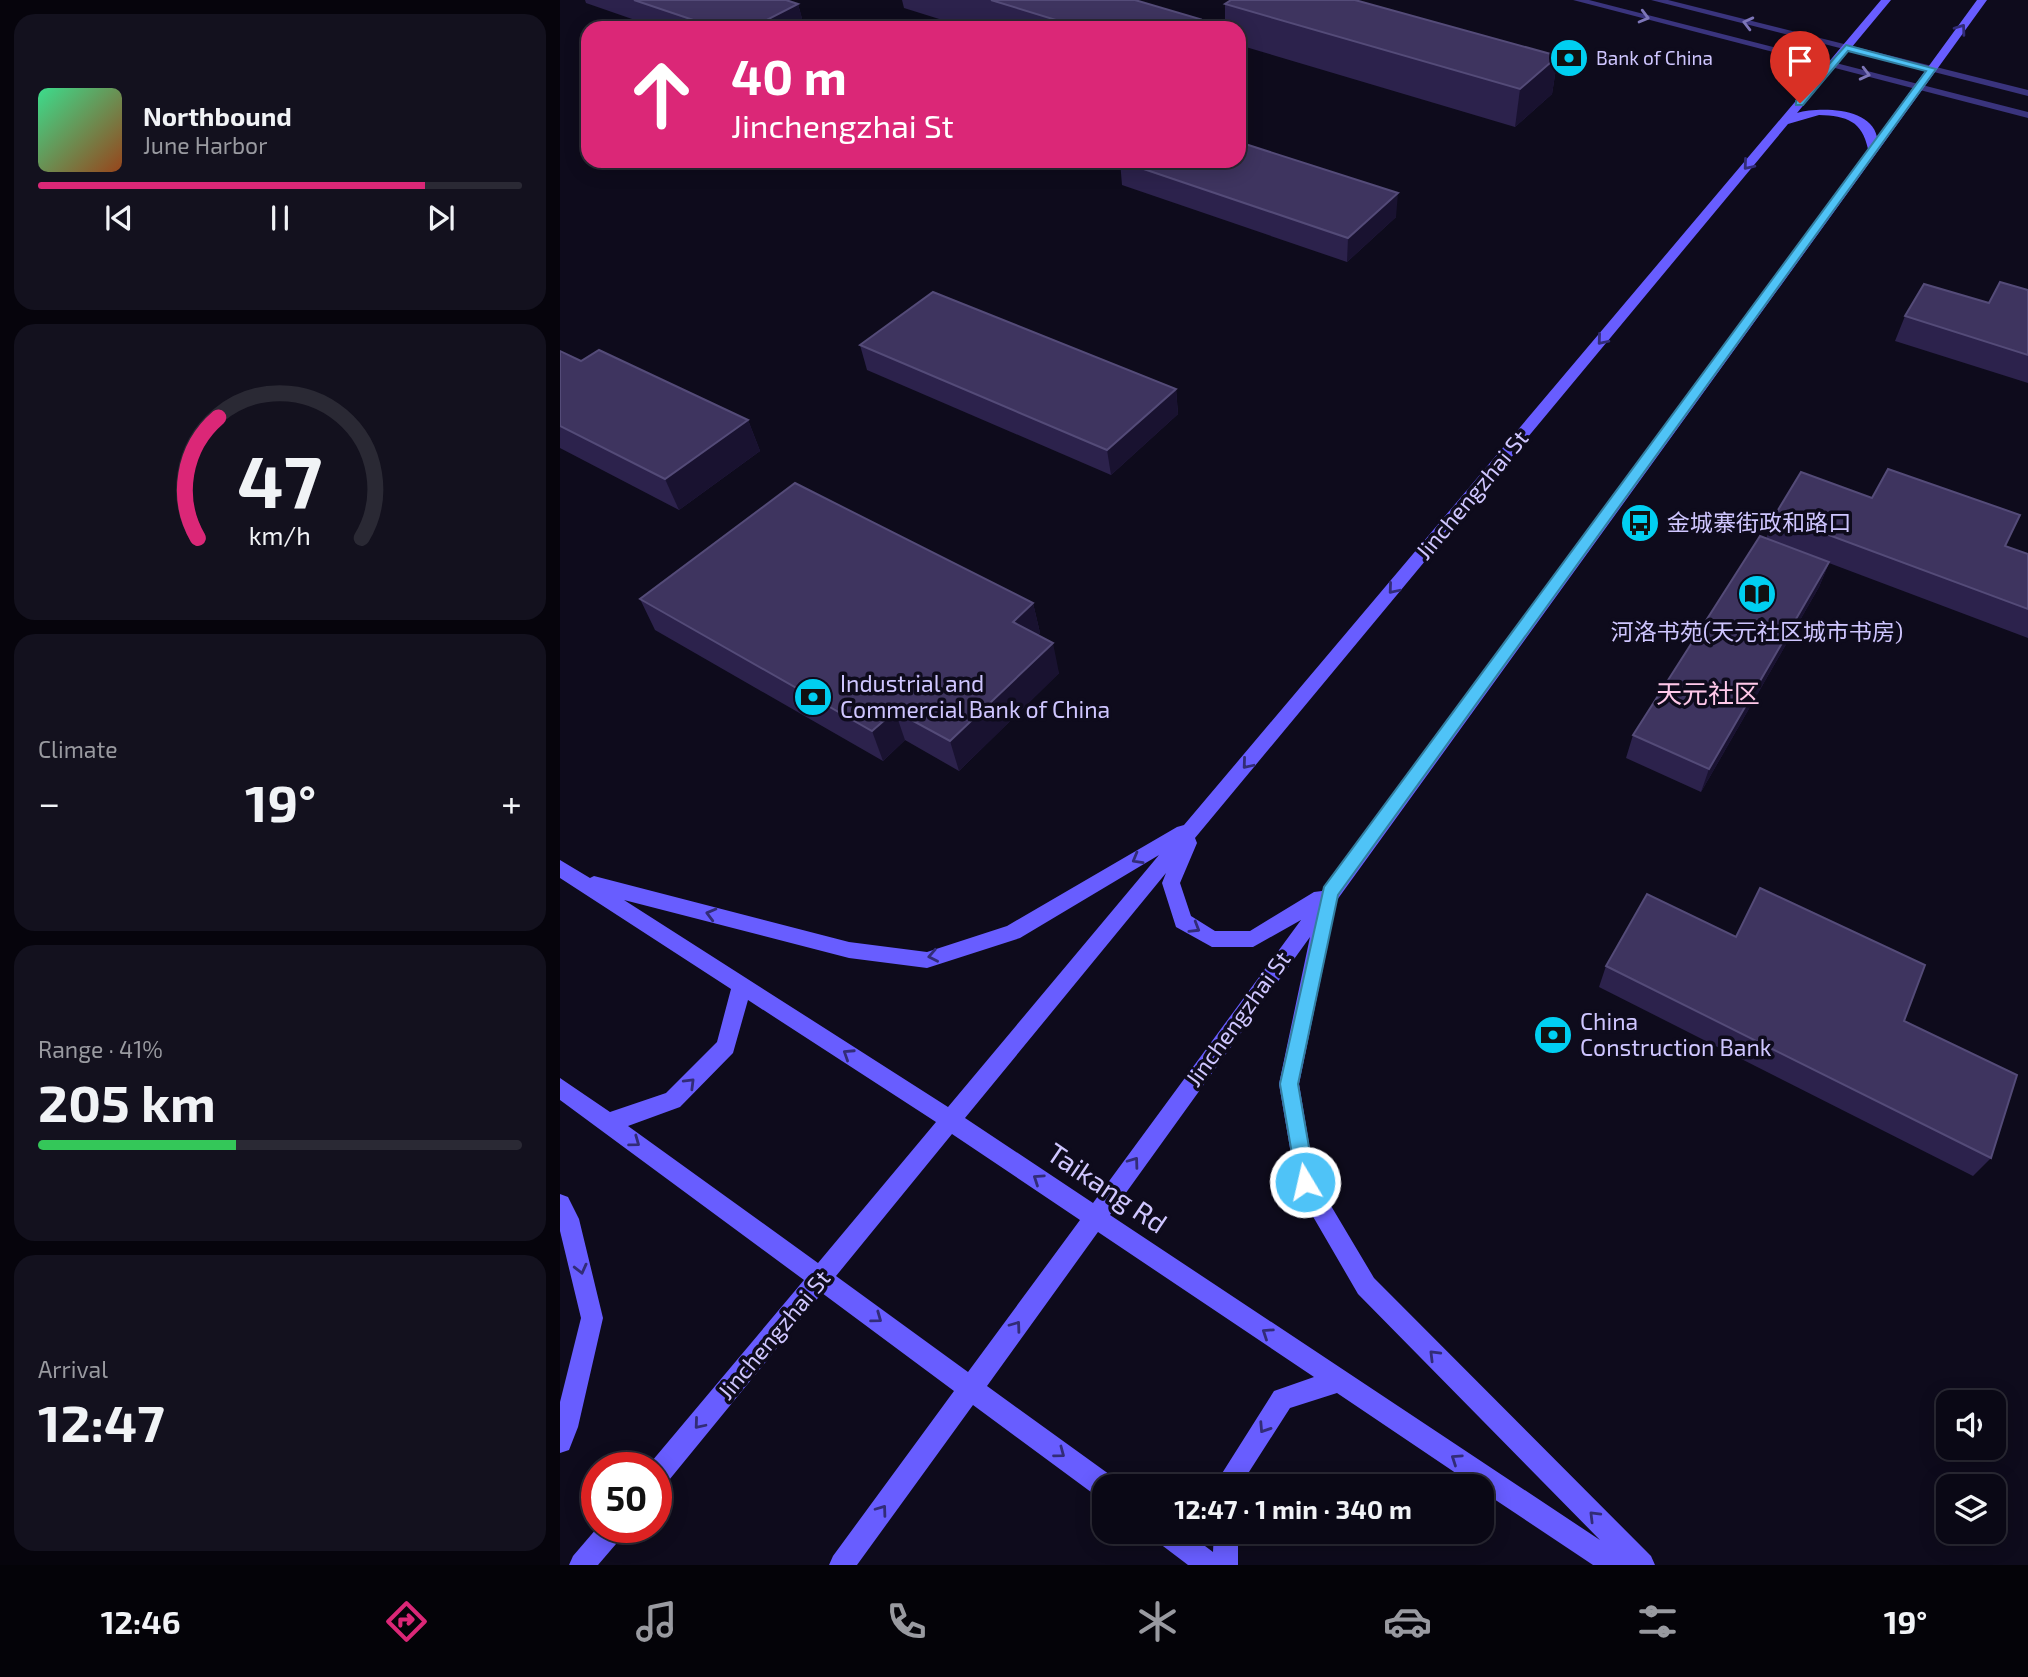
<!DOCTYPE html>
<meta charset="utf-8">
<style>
:root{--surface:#0a0815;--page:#13111e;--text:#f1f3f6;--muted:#999aa0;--line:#2a2934;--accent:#db2777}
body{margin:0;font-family:"Exo 2","Noto Sans SC",sans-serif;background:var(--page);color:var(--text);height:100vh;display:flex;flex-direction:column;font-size:26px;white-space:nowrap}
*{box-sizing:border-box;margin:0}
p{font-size:23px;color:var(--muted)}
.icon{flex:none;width:38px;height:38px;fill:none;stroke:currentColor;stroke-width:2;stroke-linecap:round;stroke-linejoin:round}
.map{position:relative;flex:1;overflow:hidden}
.drawer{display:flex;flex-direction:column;gap:14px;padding:14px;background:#06040c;width:560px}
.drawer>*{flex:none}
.banner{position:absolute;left:21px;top:21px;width:665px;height:147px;border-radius:21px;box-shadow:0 4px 18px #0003,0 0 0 2px var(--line);background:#db2777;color:#fff;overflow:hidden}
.tools{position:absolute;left:1376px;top:1390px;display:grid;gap:14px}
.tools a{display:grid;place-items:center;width:70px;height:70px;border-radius:14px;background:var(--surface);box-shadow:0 4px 18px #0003,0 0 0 2px var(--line);font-size:35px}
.speed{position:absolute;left:21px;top:1452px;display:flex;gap:14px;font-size:35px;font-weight:700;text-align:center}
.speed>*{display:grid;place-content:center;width:91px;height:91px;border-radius:50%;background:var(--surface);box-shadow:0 4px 18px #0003,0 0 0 2px var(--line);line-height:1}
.speed .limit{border:10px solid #d22;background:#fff;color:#111}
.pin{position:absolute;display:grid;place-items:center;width:60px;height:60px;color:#fff;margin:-72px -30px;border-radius:50% 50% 50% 0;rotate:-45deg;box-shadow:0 0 7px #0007}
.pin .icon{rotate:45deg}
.me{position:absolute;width:77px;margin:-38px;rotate:351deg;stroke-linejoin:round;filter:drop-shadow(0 0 5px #0008)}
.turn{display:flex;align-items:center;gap:24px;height:147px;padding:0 35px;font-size:32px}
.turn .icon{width:91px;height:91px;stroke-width:2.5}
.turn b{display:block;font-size:49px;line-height:60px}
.big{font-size:52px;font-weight:700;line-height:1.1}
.drawer .tile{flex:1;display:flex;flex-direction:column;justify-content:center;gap:10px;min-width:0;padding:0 24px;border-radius:21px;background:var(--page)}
.drawer .dial{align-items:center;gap:0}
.dial svg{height:182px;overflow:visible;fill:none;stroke:var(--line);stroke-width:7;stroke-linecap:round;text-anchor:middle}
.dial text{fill:var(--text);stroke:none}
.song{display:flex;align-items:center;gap:21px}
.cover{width:84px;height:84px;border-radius:10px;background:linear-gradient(135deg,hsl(150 70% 55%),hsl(20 70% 35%))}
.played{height:7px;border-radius:4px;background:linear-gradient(90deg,var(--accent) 80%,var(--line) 80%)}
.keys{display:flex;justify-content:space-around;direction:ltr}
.heat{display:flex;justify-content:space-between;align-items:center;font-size:38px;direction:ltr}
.charge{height:10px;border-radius:5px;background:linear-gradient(90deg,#34c759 41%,var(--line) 0)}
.trip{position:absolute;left:532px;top:1474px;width:402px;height:70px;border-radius:21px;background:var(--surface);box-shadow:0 4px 18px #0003,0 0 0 2px var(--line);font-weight:700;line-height:70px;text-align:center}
.menu{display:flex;height:112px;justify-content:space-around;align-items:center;background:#040308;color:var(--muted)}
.menu .icon{width:49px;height:49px}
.menu .selected{color:var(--accent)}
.menu b{font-size:32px;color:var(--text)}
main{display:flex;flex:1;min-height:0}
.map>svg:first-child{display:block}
</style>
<main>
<section class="drawer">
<div class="tile">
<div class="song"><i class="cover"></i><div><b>Northbound</b><p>June Harbor</p></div></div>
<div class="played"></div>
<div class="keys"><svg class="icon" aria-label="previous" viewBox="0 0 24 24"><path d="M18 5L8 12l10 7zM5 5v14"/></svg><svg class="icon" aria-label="pause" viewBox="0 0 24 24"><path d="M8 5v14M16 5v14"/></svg><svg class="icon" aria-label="next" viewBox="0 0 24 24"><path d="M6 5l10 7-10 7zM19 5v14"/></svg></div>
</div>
<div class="tile dial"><svg viewBox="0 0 100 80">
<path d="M14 69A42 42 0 1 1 86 69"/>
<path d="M14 69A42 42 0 0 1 23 16" stroke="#db2777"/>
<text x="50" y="56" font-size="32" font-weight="700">47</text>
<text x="50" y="72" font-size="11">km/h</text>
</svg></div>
<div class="tile"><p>Climate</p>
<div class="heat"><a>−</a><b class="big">19°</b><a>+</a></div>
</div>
<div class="tile"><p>Range · 41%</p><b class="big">205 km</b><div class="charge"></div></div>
<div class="tile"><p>Arrival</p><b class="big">12:47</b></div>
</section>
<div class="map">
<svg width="1468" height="1565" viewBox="0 0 1468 1565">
<rect width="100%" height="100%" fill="#0e0b1c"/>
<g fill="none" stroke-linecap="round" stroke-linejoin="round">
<g fill="#3a347d" fill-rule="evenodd">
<polygon points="1013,0 1029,0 1468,112 1468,118"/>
<polygon points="1091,0 1108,0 1468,90 1468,96"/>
</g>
<g fill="#685dff" fill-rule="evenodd">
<path d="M1321,0h10l-94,113c22,-6 74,-6 80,24l100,-137h10l-650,900 -38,184 16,95 59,99 277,278 4,9h-62l-111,-74v-5h-7l-138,-93 -47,15 -50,78h-26l60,-95 40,-14 -216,-145 -111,154 126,91 3,9h-12v12l-9,-3 -122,-90 -116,160h-28l4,-9 121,-165 -132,-98 -157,192 -9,3v-20l-9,-1 157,-187 -244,-180v-22l50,34 56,-19 51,-51 14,-53 -171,-111v-18l30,18 4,-2 255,66 78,10 80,-26 170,-99 7,-2zM1259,115c28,1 43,6 49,34l-546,742 -8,1 -64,39h-35l-24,-15 -11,-33 17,-40 -2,-5 593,-714zM599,855l-211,252 -324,-207 225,58 78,10 93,-30zM606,873l-4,10 14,44 36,20h41l48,-27 -208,283 -128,-85zM750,937l-31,147 18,105 61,105 242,246 -490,-325zM188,1000l188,122 -118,141 -190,-137 52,-19 53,-54zM392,1134l128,86 -112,152 -132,-96z"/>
<polygon points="0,1194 8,1197 19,1219 43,1318 18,1427 9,1450 0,1453 0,1402 21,1318 0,1231"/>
<polygon points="37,1528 65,1528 62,1537 38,1565 9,1565 13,1556"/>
<polygon points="592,1531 625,1531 653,1552 654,1531 678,1531 678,1565 628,1565 595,1540"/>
</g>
</g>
<g fill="#2c224c">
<polygon points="25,0 226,0 238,4 244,26 240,28 98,28 26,3"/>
<polygon points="342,0 575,0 641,28 408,28 344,8"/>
<polygon points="665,4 998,56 992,94 955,127 679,45 679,28 665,28"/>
<polygon points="560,161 836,217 787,262 562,185"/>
<polygon points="1468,290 1468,383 1335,341 1345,316 1429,303"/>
<polygon points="300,345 616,389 618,414 551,475 307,370"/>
<polygon points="0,351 21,361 188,420 200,451 119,510 0,448"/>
<polygon points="1215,515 1445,546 1468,554 1468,638 1269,563 1259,587 1141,792 1066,758 1073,735 1206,539"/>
<polygon points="80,599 473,603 480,633 478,635 499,673 399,771 345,740 323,761 95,630"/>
<polygon points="1046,966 1344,1021 1431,1158 1413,1176 1039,987"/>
</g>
<g fill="#191230">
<polygon points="238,4 244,26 240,28 191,28"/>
<polygon points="640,19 641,28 627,28"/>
<polygon points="998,56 992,94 955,127 960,89"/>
<polygon points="838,193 836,217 787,262 788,238"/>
<polygon points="616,389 618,414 551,475 547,450"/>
<polygon points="188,420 200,451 119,510 105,479"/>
<polygon points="1269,562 1259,587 1141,792 1149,769"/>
<polygon points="473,603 480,633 460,652 453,622"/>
<polygon points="493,643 499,673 399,771 390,741"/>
<polygon points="335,711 345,740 323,761 312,731"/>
</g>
<g fill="#3e345f" stroke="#544b78" stroke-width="2">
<polygon points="74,0 226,0 238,4 191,28 157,28"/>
<polygon points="431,0 575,0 640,19 627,28 522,28"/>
<polygon points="671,0 795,0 998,56 960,89 665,4"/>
<polygon points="679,142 838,193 788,238 560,161 679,161"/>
<polygon points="1440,282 1468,290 1468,355 1345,316 1364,284 1429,303"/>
<polygon points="373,292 616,389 547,450 300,345"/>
<polygon points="39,350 188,420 105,479 0,426 0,351 21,361"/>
<polygon points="1328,469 1460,515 1445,546 1468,554 1468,609 1215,515 1241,472 1312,498"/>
<polygon points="235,483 473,603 453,622 493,643 390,741 335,711 312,731 80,599"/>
<polygon points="1200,536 1269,562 1149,769 1073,735"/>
<polygon points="1200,888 1365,965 1344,1021 1457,1075 1431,1158 1046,966 1087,894 1176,937"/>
</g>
<defs><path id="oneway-chevron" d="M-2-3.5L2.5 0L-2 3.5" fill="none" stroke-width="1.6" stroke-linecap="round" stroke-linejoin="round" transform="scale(1.75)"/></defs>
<g stroke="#7d76b8">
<use href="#oneway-chevron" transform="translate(1084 17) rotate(15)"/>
<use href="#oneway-chevron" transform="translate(1188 23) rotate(-166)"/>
<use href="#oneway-chevron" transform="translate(1305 74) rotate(14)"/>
</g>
<g stroke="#322c77">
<use href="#oneway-chevron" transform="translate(1401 29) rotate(-54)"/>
<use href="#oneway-chevron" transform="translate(1188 165) rotate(130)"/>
<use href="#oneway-chevron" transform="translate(1042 340) rotate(130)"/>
<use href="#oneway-chevron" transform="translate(833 589) rotate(130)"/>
<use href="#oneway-chevron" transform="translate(687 764) rotate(130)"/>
<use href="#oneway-chevron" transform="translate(577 859) rotate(150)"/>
<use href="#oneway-chevron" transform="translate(151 914) rotate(-165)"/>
<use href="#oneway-chevron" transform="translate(635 928) rotate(31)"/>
<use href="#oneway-chevron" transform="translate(373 956) rotate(169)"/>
<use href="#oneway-chevron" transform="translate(288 1054) rotate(-147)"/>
<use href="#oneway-chevron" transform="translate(130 1083) rotate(-45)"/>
<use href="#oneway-chevron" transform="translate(75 1142) rotate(36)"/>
<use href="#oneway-chevron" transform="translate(574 1162) rotate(-54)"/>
<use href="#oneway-chevron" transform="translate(478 1179) rotate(-146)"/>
<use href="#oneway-chevron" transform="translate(21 1269) rotate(76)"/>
<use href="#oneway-chevron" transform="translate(317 1318) rotate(36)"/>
<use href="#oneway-chevron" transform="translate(456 1326) rotate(-54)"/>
<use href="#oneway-chevron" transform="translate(707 1333) rotate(-146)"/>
<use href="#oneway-chevron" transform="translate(874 1355) rotate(-135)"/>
<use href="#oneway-chevron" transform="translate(139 1424) rotate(130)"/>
<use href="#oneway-chevron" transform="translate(704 1428) rotate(123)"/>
<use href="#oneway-chevron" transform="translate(500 1453) rotate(37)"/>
<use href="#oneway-chevron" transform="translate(896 1459) rotate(-146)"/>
<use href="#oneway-chevron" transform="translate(322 1510) rotate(-54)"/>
<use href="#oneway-chevron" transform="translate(1034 1516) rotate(-135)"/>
</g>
<polygon fill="#4fc3f7" stroke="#337fa1" stroke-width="2" points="1286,45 1376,69 778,895 738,1084 755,1182 752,1189 745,1192 738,1189 720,1084 764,887 1366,71 1288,51 1243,105 1236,105 1236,101"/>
<defs>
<symbol id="bank-disc" viewBox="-11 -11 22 22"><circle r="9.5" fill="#00cff1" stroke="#0e0b1c"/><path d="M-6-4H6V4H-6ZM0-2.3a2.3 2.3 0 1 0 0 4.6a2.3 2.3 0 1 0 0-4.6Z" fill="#111"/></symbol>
<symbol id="bus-disc" viewBox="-11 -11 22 22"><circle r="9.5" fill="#00cff1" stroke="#0e0b1c"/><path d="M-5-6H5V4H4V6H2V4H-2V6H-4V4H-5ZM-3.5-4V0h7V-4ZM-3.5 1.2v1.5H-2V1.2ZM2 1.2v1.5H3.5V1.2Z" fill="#111"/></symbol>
<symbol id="library-disc" viewBox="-11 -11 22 22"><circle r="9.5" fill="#00cff1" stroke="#0e0b1c"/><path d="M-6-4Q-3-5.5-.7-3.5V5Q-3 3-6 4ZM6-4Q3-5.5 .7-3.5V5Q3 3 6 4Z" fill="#111"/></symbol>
</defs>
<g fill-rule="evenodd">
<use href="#bank-disc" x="987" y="36" width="44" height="44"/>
<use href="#bus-disc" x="1058" y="501" width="44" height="44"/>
<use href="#library-disc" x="1175" y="572" width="44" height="44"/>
<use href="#bank-disc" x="231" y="675" width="44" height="44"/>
<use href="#bank-disc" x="971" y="1013" width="44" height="44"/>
</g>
<g text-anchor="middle" stroke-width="7" stroke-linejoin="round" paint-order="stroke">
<g font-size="19" fill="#cfc6ff" stroke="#0e0b1c" text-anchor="start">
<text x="1036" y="65">Bank of China</text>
</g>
<g font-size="23" fill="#cfc6ff" stroke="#0e0b1c">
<text transform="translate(912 495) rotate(-50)" y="8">Jinchengzhai St</text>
<text transform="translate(678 1019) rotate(-54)" y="8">Jinchengzhai St</text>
<text transform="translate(214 1335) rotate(-50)" y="8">Jinchengzhai St</text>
</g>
<g font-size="23" fill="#cfc6ff" stroke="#0e0b1c" text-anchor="start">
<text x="1107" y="531">金城寨街政和路口</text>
<text x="1197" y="640" text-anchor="middle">河洛书苑(天元社区城市书房)</text>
<text x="280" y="692">Industrial and<tspan x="280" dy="26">Commercial Bank of China</tspan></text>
<text x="1020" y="1030">China<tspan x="1020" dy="26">Construction Bank</tspan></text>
</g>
<g font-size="26" fill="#ffc8e9" stroke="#0e0b1c">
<text x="1148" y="703">天元社区</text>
</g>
<g font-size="28" fill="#cfc6ff" stroke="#0e0b1c">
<text transform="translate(547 1188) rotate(34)" y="10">Taikang Rd</text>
</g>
</g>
</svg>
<div class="tools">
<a><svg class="icon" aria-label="sound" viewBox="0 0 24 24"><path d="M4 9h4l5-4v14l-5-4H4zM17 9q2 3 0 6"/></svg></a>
<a><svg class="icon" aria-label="layers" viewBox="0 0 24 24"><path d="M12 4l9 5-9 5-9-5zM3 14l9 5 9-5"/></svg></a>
</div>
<div class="speed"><div class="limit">50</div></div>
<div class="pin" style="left:1240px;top:103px;background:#d93025"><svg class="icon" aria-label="arrive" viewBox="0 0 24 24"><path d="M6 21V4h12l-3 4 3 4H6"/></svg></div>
<svg class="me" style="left:745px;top:1182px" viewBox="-20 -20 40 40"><circle r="17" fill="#4fc3f7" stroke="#fff" stroke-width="3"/><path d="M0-11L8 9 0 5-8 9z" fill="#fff"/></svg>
<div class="trip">12:47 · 1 min · 340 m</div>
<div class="banner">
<div class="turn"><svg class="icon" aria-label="ahead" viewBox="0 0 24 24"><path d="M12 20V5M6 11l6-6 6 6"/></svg><div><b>40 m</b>Jinchengzhai St</div></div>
</div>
</div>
</main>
<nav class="menu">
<b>12:46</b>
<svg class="icon selected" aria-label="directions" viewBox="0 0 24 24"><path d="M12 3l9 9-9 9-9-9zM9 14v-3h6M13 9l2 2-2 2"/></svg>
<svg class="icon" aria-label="music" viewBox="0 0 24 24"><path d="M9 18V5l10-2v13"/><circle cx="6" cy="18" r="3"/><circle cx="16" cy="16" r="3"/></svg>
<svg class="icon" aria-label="phone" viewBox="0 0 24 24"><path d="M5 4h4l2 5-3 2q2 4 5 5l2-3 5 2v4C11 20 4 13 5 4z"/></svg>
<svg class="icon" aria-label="climate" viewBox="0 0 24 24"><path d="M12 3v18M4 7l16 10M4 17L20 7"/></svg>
<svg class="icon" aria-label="car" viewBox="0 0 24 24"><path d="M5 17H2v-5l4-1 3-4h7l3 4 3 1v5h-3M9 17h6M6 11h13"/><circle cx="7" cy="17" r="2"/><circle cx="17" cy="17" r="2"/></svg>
<svg class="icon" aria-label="filters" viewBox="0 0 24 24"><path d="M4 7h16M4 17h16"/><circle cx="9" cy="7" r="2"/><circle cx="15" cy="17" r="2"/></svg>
<b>19°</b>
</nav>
